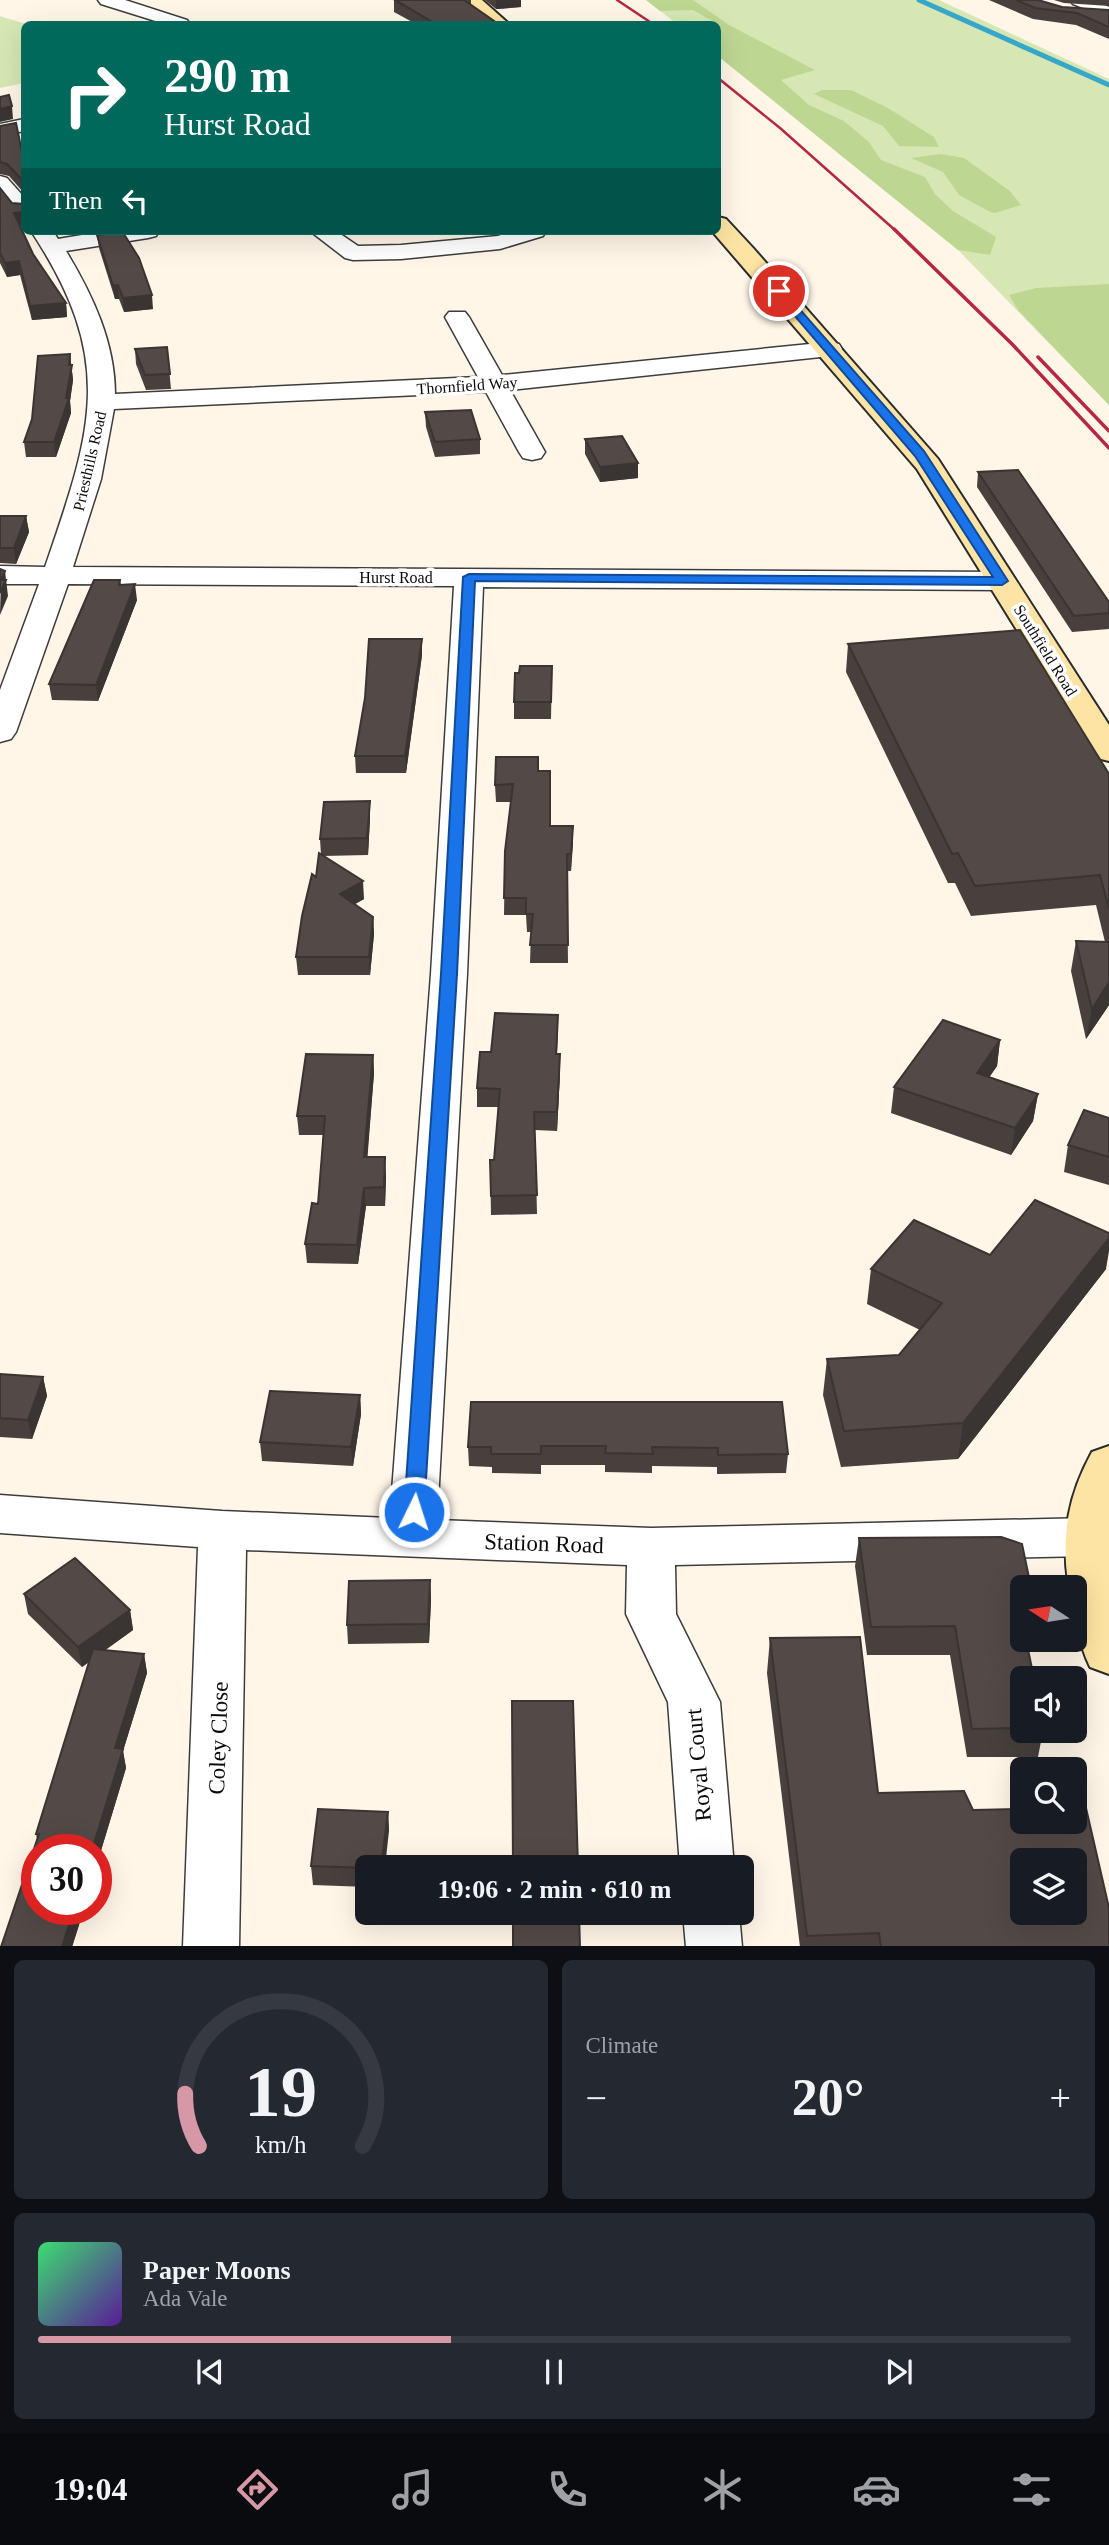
<!DOCTYPE html>
<meta charset="utf-8">
<style>
:root{--surface:#171b24;--page:#242831;--text:#f1f3f6;--muted:#9ea1a6;--line:#363941;--accent:#d697a6}
body{margin:0;font-family:"Times New Roman",serif;background:var(--page);color:var(--text);height:100vh;display:flex;flex-direction:column;font-size:26px;white-space:nowrap}
*{box-sizing:border-box;margin:0}
p{font-size:23px;color:var(--muted)}
.icon{flex:none;width:38px;height:38px;fill:none;stroke:currentColor;stroke-width:2;stroke-linecap:round;stroke-linejoin:round}
.map{position:relative;height:1946px;overflow:hidden}
.drawer{display:flex;flex-direction:column;gap:14px;padding:14px;background:#0d0f14;flex:1}
.drawer>*{flex:none}
.top-card{position:absolute;left:21px;top:21px;width:700px;height:214px;border-radius:10px;box-shadow:0 7px 28px #0002;background:#00695c;color:#fff;overflow:hidden}
.needle{width:46px;rotate:282deg}
.controls{position:absolute;left:1010px;top:1575px;display:grid;gap:14px}
.controls a{display:grid;place-items:center;width:77px;height:77px;border-radius:10px;background:var(--surface);box-shadow:0 7px 28px #0002;font-size:35px}
.speed{position:absolute;left:21px;top:1834px;display:flex;gap:14px;font-size:35px;font-weight:700;text-align:center}
.speed>*{display:grid;place-content:center;width:91px;height:91px;border-radius:50%;background:var(--surface);box-shadow:0 7px 28px #0002;line-height:1}
.speed .limit{border:10px solid #d22;background:#fff;color:#111}
.pin{position:absolute;display:grid;place-items:center;width:60px;height:60px;color:#fff;margin:-30px;border:4px solid #fff;border-radius:50%;box-shadow:0 2px 7px #0007}
.me{position:absolute;width:77px;margin:-38px;rotate:4deg;stroke-linejoin:round;filter:drop-shadow(0 0 5px #0008)}
.turn{display:flex;align-items:center;gap:24px;height:147px;padding:0 28px;font-size:32px}
.turn .icon{width:91px;height:91px;stroke-width:2.5}
.turn b{display:block;font-size:49px;line-height:60px}
.then{display:flex;align-items:center;height:66px;padding:0 28px;background:#0003;gap:14px;font-size:26px}
.big{font-size:52px;font-weight:600;line-height:1.1}
.drawer .widget{flex:1;display:flex;flex-direction:column;justify-content:center;gap:10px;min-width:0;padding:0 24px;border-radius:10px;background:var(--page)}
.drawer .dial{align-items:center;gap:0}
.dial svg{height:182px;overflow:visible;fill:none;stroke:var(--line);stroke-width:7;stroke-linecap:round;text-anchor:middle}
.dial text{fill:var(--text);stroke:none}
.song{display:flex;align-items:center;gap:21px}
.cover{width:84px;height:84px;border-radius:10px;background:linear-gradient(135deg,hsl(140 70% 55%),hsl(270 70% 35%))}
.played{height:7px;border-radius:4px;background:linear-gradient(90deg,var(--accent) 40%,var(--line) 40%)}
.keys{display:flex;justify-content:space-around;direction:ltr}
.heat{display:flex;justify-content:space-between;align-items:center;font-size:38px;direction:ltr}
.drawer .tiles{flex:1;display:grid;gap:14px;grid-template-columns:1fr 1fr}
.widget:last-child{grid-column:span 2}
.trip{position:absolute;left:355px;top:1855px;width:399px;height:70px;border-radius:10px;background:var(--surface);box-shadow:0 7px 28px #0002;font-weight:600;line-height:70px;text-align:center}
.tabs{display:flex;height:112px;justify-content:space-around;align-items:center;background:#090b0e;color:var(--muted)}
.tabs .icon{width:49px;height:49px}
.tabs .on{color:var(--accent)}
.tabs b{font-size:32px;color:var(--text)}
.map>svg:first-child{display:block}
</style>
<div class="map">
<svg width="1109" height="1947" viewBox="0 0 1109 1947">
<rect width="100%" height="100%" fill="#fff6e8"/>
<g fill="#d7e7b4">
<polygon points="646,0 939,0 1109,79 1109,405 958,250 718,56 718,24 677,24"/>
<polygon points="0,16 26,24 24,83 0,88"/>
</g>
<g fill="#bdd793">
<polygon points="646,0 693,0 729,25 815,70 781,80 809,105 844,121 869,142 881,160 925,177 935,194 953,211 996,237 990,255 958,250 718,56 718,24 693,10 660,11"/>
<polygon points="822,90 851,90 888,108 934,137 939,147 899,146 883,126 814,94"/>
<polygon points="941,154 964,158 1010,191 1021,205 995,213 990,212 959,195 943,172 911,158"/>
<polygon points="1109,284 1109,405 1018,310 1009,295 1036,288"/>
</g>
<g fill="none" stroke-linecap="round" stroke-linejoin="round">
<polyline stroke="#37a7c9" stroke-width="5" points="919,0 1109,85"/>
<defs>
<g id="minor">
<polygon points="98,0 125,0 187,20 190,24 165,24 101,4"/>
<polygon points="1070,0 1094,0 1109,7 1109,18 1073,4"/>
<polygon points="24,119 24,131 0,136 0,124"/>
<polygon points="0,176 7,178 24,197 24,215 16,214 0,195"/>
<path d="M31,231h22l5,8 48,-8h53l-3,5 -8,2 -82,13c26,43 49,91 49,143l363,-17 -33,-60 4,-5h16l4,5 33,58 328,-33 9,2 3,5 -3,5 -9,2 -320,34 35,62 -4,6 -9,2 -9,-2 -4,-6 -33,-60 -372,17 -13,70 -28,88 929,5 10,3 4,6 -4,6 -10,3 -519,-3 -16,387 -30,546 214,8 438,-10 17,6c3,8 3,18 0,26l-17,6 -414,9 1,49 44,88 14,165h-54l-12,-165 -42,-88 1,-49 -381,-15 -7,397h-56l15,-400 -198,-14v-38l222,16 168,7 41,-544 23,-388 -386,-2 -52,148 -5,7 -11,3v-52l39,-106h-39v-18l45,1c47,-137 72,-206 -14,-336z"/>
<polygon points="310,231 336,231 358,246 401,245 498,236 512,231 546,231 543,236 500,249 401,259 353,260 345,258"/>
<polygon points="683,1913 739,1913 742,1947 686,1947"/>
</g>
<g id="secondary">
<polygon points="462,0 482,0 509,24 489,24"/>
<polygon points="718,217 726,219 753,248 938,459 1109,725 1109,761 1097,758 1092,751 917,469 712,231 718,231"/>
<path d="M1109,1446v228l-19,-7c-12,-25 -16,-52 -16,-80h-5l-1,-5c-7,-48 1,-88 24,-130z"/>
</g>
</defs>
<use href="#minor" stroke="#3d3d3d" stroke-width="3"/>
<use href="#secondary" stroke="#2c2c2c" stroke-width="4"/>
<use href="#minor" fill="#fff" fill-rule="evenodd"/>
<use href="#secondary" fill="#fde4a4" fill-rule="evenodd"/>
<g stroke="#b62745" stroke-width="2.5">
<polyline points="617,0 653,24"/>
<polyline points="718,78 780,128 896,231"/>
</g>
<g stroke="#b62745" stroke-width="3.5">
<polyline points="894,229 1012,344 1109,448"/>
<polyline points="1038,357 1109,431"/>
</g>
</g>
<g fill="#47403d">
<polygon points="394,0 471,0 471,5 494,21 494,24 416,24 394,12"/>
<polygon points="485,0 521,0 521,7 496,9"/>
<polygon points="989,0 1038,0 1062,7 1109,10 1109,39 1076,25 1033,19"/>
<polygon points="1054,0 1109,0 1109,6 1064,3"/>
<polygon points="0,126 24,162 24,225 20,226 33,254 66,303 67,317 32,320 20,275 7,277 0,263 0,188 12,203 24,204 24,193 9,176 0,174"/>
<polygon points="97,235 153,309 124,312 119,299 115,299 99,248"/>
<polygon points="167,347 171,389 146,390 136,364 135,349"/>
<polygon points="70,354 73,380 70,401 71,413 56,457 26,457 24,442"/>
<polygon points="425,412 480,439 480,454 435,457 426,427"/>
<polygon points="585,439 638,478 600,482 585,454"/>
<polygon points="978,472 1109,602 1109,629 1072,632 977,487"/>
<polygon points="0,516 26,516 29,532 16,564 0,563"/>
<polygon points="120,580 121,585 137,600 98,701 52,700 49,684"/>
<polygon points="848,644 1109,774 1109,1005 1086,1039 1071,971 1076,941 1105,942 1096,905 971,916 955,883 948,883 846,672"/>
<polygon points="422,655 406,773 356,773 355,756"/>
<polygon points="552,666 551,719 514,719 514,702 519,673"/>
<polygon points="538,771 550,826 573,826 571,871 567,871 568,963 530,963 531,932 527,932 526,915 504,915 505,851 511,802 496,802 495,785"/>
<polygon points="370,801 370,818 368,855 323,856 364,899 355,904 373,917 374,934 370,975 298,975 296,957 321,855 320,839"/>
<polygon points="558,1033 557,1054 560,1072 557,1131 535,1130 537,1214 491,1215 490,1160 494,1160 498,1107 477,1107 477,1088 491,1052"/>
<polygon points="1000,1040 997,1066 989,1077 1038,1094 1033,1121 1011,1155 891,1113 894,1087"/>
<polygon points="373,1055 374,1073 367,1157 386,1176 385,1206 366,1206 358,1264 307,1263 305,1244 318,1204 323,1135 299,1135 297,1116"/>
<polygon points="1109,1118 1109,1185 1064,1172 1068,1145"/>
<polygon points="990,1255 1106,1269 958,1459 841,1467 823,1395 827,1359 899,1355 920,1330 867,1304 871,1269"/>
<polygon points="0,1374 43,1377 47,1396 32,1439 0,1437"/>
<polygon points="360,1395 361,1414 353,1466 262,1461 260,1442"/>
<polygon points="471,1402 788,1454 786,1473 717,1474 717,1467 652,1466 652,1473 605,1472 605,1465 541,1465 541,1474 492,1473 492,1467 469,1466 468,1447"/>
<polygon points="859,1538 1022,1587 1022,1731 1043,1731 1038,1757 967,1757 950,1655 867,1655 855,1566"/>
<polygon points="75,1558 130,1610 133,1630 105,1650 144,1654 147,1673 123,1751 126,1768 96,1867 96,1850 37,1850 37,1909 84,1909 72,1947 1,1947 37,1839 36,1834 89,1662 82,1667 28,1614 24,1594"/>
<polygon points="430,1580 431,1600 429,1643 348,1644 347,1625"/>
<polygon points="770,1638 878,1793 973,1810 1109,1947 800,1947 767,1673"/>
<polygon points="388,1812 389,1831 368,1867 368,1887 313,1885 311,1866"/>
</g>
<g fill="#3a3432">
<polygon points="496,0 521,0 521,7 496,9"/>
<polygon points="494,21 494,24 474,24"/>
<polygon points="12,106 13,119 0,122 0,109"/>
<polygon points="24,212 24,225 16,226 14,213"/>
<polygon points="19,261 20,275 7,277 5,263"/>
<polygon points="118,285 119,299 115,299 113,286"/>
<polygon points="152,295 153,309 124,312 123,298"/>
<polygon points="66,303 67,317 32,320 30,306"/>
<polygon points="70,354 73,380 70,401 71,413 56,457 54,442 69,365"/>
<polygon points="638,463 638,478 600,482 600,467"/>
<polygon points="26,516 29,532 16,564 14,548"/>
<polygon points="5,571 8,596 0,615 1,580"/>
<polygon points="135,584 137,600 98,701 96,685"/>
<polygon points="422,639 422,655 406,773 405,756"/>
<polygon points="370,801 370,818 368,855 367,838"/>
<polygon points="573,826 573,844 571,871 571,854"/>
<polygon points="363,881 364,899 341,912 340,894"/>
<polygon points="373,917 374,934 370,975 369,957"/>
<polygon points="1109,982 1109,1005 1086,1039 1092,1009"/>
<polygon points="1000,1040 997,1066 974,1100 977,1073"/>
<polygon points="560,1054 560,1072 557,1131 557,1112"/>
<polygon points="373,1055 374,1073 366,1176 364,1157"/>
<polygon points="1038,1094 1033,1121 1011,1155 1015,1128"/>
<polygon points="385,1157 386,1176 385,1206 384,1187"/>
<polygon points="364,1188 366,1206 358,1264 357,1245"/>
<polygon points="1109,1238 1109,1251 1106,1269 958,1459 963,1423"/>
<polygon points="43,1377 47,1396 32,1439 28,1420"/>
<polygon points="360,1395 361,1414 353,1466 351,1447"/>
<polygon points="430,1580 431,1600 429,1643 428,1624"/>
<polygon points="130,1610 133,1630 82,1667 78,1647"/>
<polygon points="144,1654 147,1673 123,1751 126,1768 96,1867 96,1850 92,1850 115,1748"/>
<polygon points="388,1812 389,1831 385,1867 381,1867"/>
<polygon points="74,1909 84,1909 72,1947 62,1947"/>
</g>
<g fill="#534a47" stroke="#3a3432" stroke-width="2" fill-rule="evenodd">
<polygon points="395,0 466,0 464,0 494,21 474,24 436,24"/>
<polygon points="1016,0 1038,0 1062,7 1109,10 1109,27 1077,13 1035,8"/>
<polygon points="9,95 12,106 0,109 0,97"/>
<polygon points="16,123 24,162 24,212 14,213 33,254 66,303 30,306 19,261 5,263 0,253 0,188 12,203 24,204 24,182 7,164 0,162 0,126"/>
<polygon points="122,231 139,258 152,295 123,298 118,285 113,286 97,235"/>
<polygon points="167,347 170,374 145,375 135,349"/>
<polygon points="70,354 69,365 72,365 66,398 69,398 54,442 24,442 32,419 38,356"/>
<polygon points="471,410 480,439 435,442 425,412"/>
<polygon points="622,436 638,463 600,467 585,439"/>
<polygon points="1018,470 1109,602 1109,613 1074,616 978,472"/>
<polygon points="0,516 26,516 14,548 0,548"/>
<polygon points="0,569 5,571 1,580 6,580 0,593"/>
<polygon points="94,580 120,580 119,585 135,584 96,685 49,684"/>
<polygon points="1020,630 1109,774 1109,909 1100,875 975,886 958,853 952,854 848,644"/>
<polygon points="369,639 422,639 405,756 355,756 365,698"/>
<polygon points="520,666 552,666 551,702 514,702 515,673 519,673"/>
<polygon points="496,757 538,757 538,771 550,771 550,826 573,826 571,854 567,854 568,945 530,945 533,914 526,914 526,898 504,898 505,851 513,784 495,785"/>
<polygon points="370,801 367,838 320,839 324,802"/>
<polygon points="319,853 363,881 340,894 373,917 369,957 296,957 302,916 312,874 316,877"/>
<polygon points="1076,941 1109,942 1109,982 1092,1009"/>
<polygon points="495,1013 558,1015 556,1054 560,1054 557,1112 534,1112 537,1195 491,1196 490,1160 494,1160 500,1089 477,1088 480,1052 491,1052"/>
<polygon points="943,1020 1000,1040 977,1073 1038,1094 1015,1128 894,1087"/>
<polygon points="306,1054 373,1055 364,1157 385,1157 384,1187 364,1188 357,1245 305,1244 312,1203 318,1204 325,1116 297,1116"/>
<polygon points="1084,1110 1109,1118 1109,1157 1068,1145"/>
<polygon points="1035,1200 1109,1233 1109,1238 963,1423 844,1431 827,1359 899,1355 942,1303 871,1269 914,1220 990,1255"/>
<polygon points="0,1374 43,1377 28,1420 0,1418"/>
<polygon points="270,1391 360,1395 351,1447 260,1442"/>
<polygon points="471,1402 782,1402 788,1454 718,1455 718,1448 652,1447 653,1454 605,1453 606,1446 541,1446 541,1454 491,1454 491,1447 468,1447"/>
<polygon points="1001,1537 1022,1544 1031,1587 1022,1587 1022,1599 1018,1599 1022,1618 1022,1640 1026,1640 1034,1678 1022,1678 1022,1728 972,1729 955,1626 871,1627 859,1538"/>
<polygon points="75,1558 130,1610 78,1647 24,1594"/>
<polygon points="430,1580 428,1624 347,1625 349,1581"/>
<path d="M860,1637l18,156 86,-2 9,19 49,-1v13h52v-14h12l23,100v39h-228l-2,-14 -72,3 -37,-298zM1022,1860h52v53h-52z"/>
<polygon points="93,1649 144,1654 115,1748 123,1749 92,1850 37,1850 37,1909 74,1909 62,1947 1,1947 39,1834 36,1834"/>
<polygon points="512,1701 573,1701 578,1867 513,1867"/>
<polygon points="318,1809 388,1812 381,1867 368,1868 311,1866"/>
<polygon points="513,1913 579,1913 580,1947 513,1947"/>
</g>
<polygon fill="#1a73e8" stroke="#114b97" stroke-width="2" points="775,289 782,289 924,451 1008,581 1002,585 475,581 457,974 424,1512 421,1517 414,1520 407,1517 404,1512 441,974 463,577 469,574 993,577 915,456 775,293"/>
<g text-anchor="middle" stroke-width="7" stroke-linejoin="round" paint-order="stroke">
<g font-size="16" fill="#0a0a0a" stroke="#fff">
<text transform="translate(467 385) rotate(-4)" y="6">Thornfield Way</text>
<text transform="translate(89 461) rotate(-77)" y="6">Priesthills Road</text>
<text x="396" y="583">Hurst Road</text>
<text transform="translate(1046 650) rotate(58)" y="6">Southfield Road</text>
</g>
<g font-size="23" fill="#0a0a0a" stroke="#fff">
<text transform="translate(544 1543) rotate(2)" y="8">Station Road</text>
<text transform="translate(218 1738) rotate(-88)" y="8">Coley Close</text>
<text transform="translate(698 1765) rotate(-95)" y="8">Royal Court</text>
</g>
</g>
</svg>
<div class="controls">
<a><svg class="needle" viewBox="-14 -14 28 28"><path d="M0-13l5 13h-10z" fill="#e53935"/><path d="M0 13l5-13h-10z" fill="#9ea1a6"/></svg></a>
<a><svg class="icon" aria-label="sound" viewBox="0 0 24 24"><path d="M4 9h4l5-4v14l-5-4H4zM17 9q2 3 0 6"/></svg></a>
<a><svg class="icon" aria-label="search" viewBox="0 0 24 24"><circle cx="10" cy="10" r="6"/><path d="M15 15l6 6"/></svg></a>
<a><svg class="icon" aria-label="layers" viewBox="0 0 24 24"><path d="M12 4l9 5-9 5-9-5zM3 14l9 5 9-5"/></svg></a>
</div>
<div class="speed"><div class="limit">30</div></div>
<div class="pin" style="left:779px;top:291px;background:#d93025"><svg class="icon" aria-label="arrive" viewBox="0 0 24 24"><path d="M6 21V4h12l-3 4 3 4H6"/></svg></div>
<svg class="me" style="left:414px;top:1512px" viewBox="-20 -20 40 40"><circle r="17" fill="#1a73e8" stroke="#fff" stroke-width="3"/><path d="M0-11L8 9 0 5-8 9z" fill="#fff"/></svg>
<div class="trip">19:06 · 2 min · 610 m</div>
<div class="top-card">
<div class="turn"><svg class="icon" aria-label="right" viewBox="0 0 24 24"><path d="M7 20v-9h11M14 6l5 5-5 5"/></svg><div><b>290 m</b>Hurst Road</div></div>
<div class="then">Then<svg class="icon" aria-label="left" viewBox="0 0 24 24"><path d="M17 20v-9H6M10 6l-5 5 5 5"/></svg></div>
</div>
</div>
<section class="drawer">
<div class="tiles">
<div class="widget dial"><svg viewBox="0 0 100 80">
<path d="M14 69A42 42 0 1 1 86 69"/>
<path d="M14 69A42 42 0 0 1 8 46" stroke="#d697a6"/>
<text x="50" y="56" font-size="32" font-weight="700">19</text>
<text x="50" y="72" font-size="11">km/h</text>
</svg></div>
<div class="widget"><p>Climate</p>
<div class="heat"><a>−</a><b class="big">20°</b><a>+</a></div>
</div>
<div class="widget">
<div class="song"><i class="cover"></i><div><b>Paper Moons</b><p>Ada Vale</p></div></div>
<div class="played"></div>
<div class="keys"><svg class="icon" aria-label="previous" viewBox="0 0 24 24"><path d="M18 5L8 12l10 7zM5 5v14"/></svg><svg class="icon" aria-label="pause" viewBox="0 0 24 24"><path d="M8 5v14M16 5v14"/></svg><svg class="icon" aria-label="next" viewBox="0 0 24 24"><path d="M6 5l10 7-10 7zM19 5v14"/></svg></div>
</div>
</div>
</section>
<nav class="tabs">
<b>19:04</b>
<svg class="icon on" aria-label="directions" viewBox="0 0 24 24"><path d="M12 3l9 9-9 9-9-9zM9 14v-3h6M13 9l2 2-2 2"/></svg>
<svg class="icon" aria-label="music" viewBox="0 0 24 24"><path d="M9 18V5l10-2v13"/><circle cx="6" cy="18" r="3"/><circle cx="16" cy="16" r="3"/></svg>
<svg class="icon" aria-label="phone" viewBox="0 0 24 24"><path d="M5 4h4l2 5-3 2q2 4 5 5l2-3 5 2v4C11 20 4 13 5 4z"/></svg>
<svg class="icon" aria-label="climate" viewBox="0 0 24 24"><path d="M12 3v18M4 7l16 10M4 17L20 7"/></svg>
<svg class="icon" aria-label="car" viewBox="0 0 24 24"><path d="M5 17H2v-5l4-1 3-4h7l3 4 3 1v5h-3M9 17h6M6 11h13"/><circle cx="7" cy="17" r="2"/><circle cx="17" cy="17" r="2"/></svg>
<svg class="icon" aria-label="filters" viewBox="0 0 24 24"><path d="M4 7h16M4 17h16"/><circle cx="9" cy="7" r="2"/><circle cx="15" cy="17" r="2"/></svg>
</nav>
